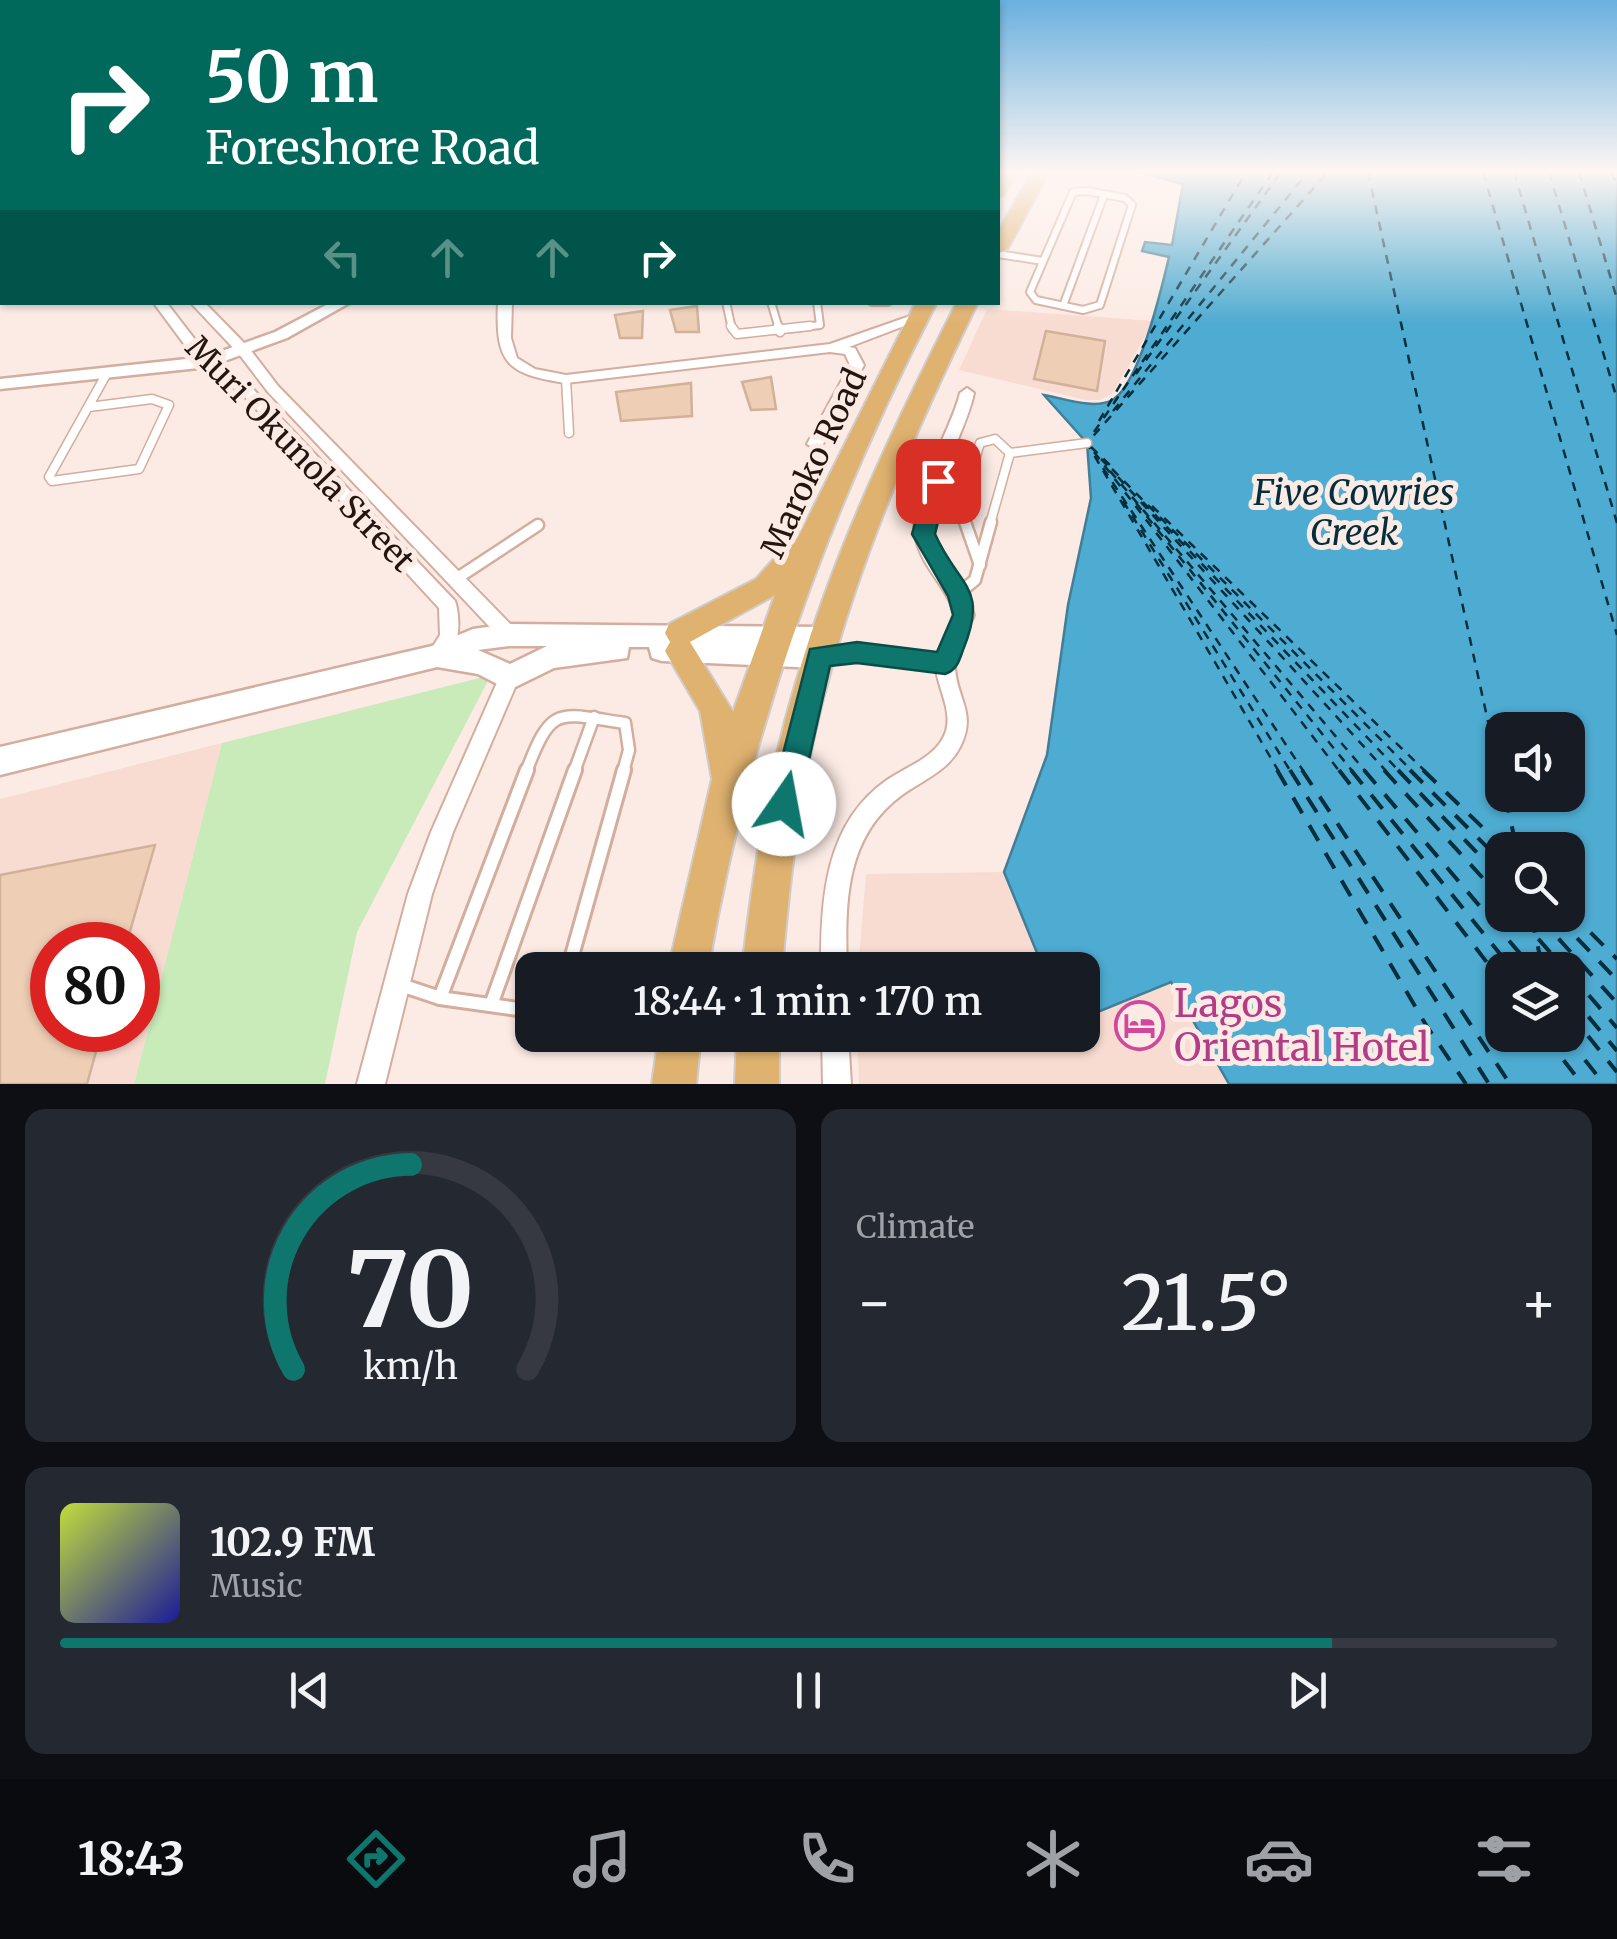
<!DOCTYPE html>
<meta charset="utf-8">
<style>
:root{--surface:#171b24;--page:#242831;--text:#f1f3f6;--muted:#9ea1a6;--line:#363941;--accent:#0f766e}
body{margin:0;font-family:Merriweather,serif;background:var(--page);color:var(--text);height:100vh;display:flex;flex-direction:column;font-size:38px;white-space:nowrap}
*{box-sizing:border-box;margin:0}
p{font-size:32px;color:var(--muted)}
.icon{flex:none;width:55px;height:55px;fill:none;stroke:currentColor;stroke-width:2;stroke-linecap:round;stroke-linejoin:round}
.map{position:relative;height:1084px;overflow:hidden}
.details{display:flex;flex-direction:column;gap:25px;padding:25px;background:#0d0f14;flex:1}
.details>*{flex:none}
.guide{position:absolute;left:0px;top:0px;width:1000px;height:305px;box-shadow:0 2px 8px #0004;background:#00695c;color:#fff;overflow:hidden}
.buttons{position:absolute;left:1485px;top:712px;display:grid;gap:20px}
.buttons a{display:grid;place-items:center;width:100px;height:100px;border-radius:20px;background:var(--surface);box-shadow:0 2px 8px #0004;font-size:50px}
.speed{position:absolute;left:30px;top:922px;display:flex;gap:20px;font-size:50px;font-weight:700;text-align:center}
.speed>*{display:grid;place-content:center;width:130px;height:130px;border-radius:50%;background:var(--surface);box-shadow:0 2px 8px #0004;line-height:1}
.speed .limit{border:15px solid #d22;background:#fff;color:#111}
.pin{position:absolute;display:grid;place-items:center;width:85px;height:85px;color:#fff;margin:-42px;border-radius:20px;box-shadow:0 5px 15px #0006}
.me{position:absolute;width:110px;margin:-55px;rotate:12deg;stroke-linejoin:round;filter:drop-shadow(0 0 8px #0008)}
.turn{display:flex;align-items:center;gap:35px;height:210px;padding:0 40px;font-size:45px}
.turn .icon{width:130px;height:130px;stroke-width:2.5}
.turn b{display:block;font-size:70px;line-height:85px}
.lanes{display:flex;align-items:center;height:95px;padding:0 40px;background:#0003;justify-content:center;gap:50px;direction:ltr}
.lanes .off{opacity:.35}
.big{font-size:75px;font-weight:600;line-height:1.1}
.details .tile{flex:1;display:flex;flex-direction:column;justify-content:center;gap:15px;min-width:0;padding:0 35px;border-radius:20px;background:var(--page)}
.details .dial{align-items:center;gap:0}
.dial svg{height:260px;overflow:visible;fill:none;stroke:var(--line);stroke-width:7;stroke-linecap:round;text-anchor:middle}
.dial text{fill:var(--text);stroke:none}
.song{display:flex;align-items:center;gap:30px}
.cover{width:120px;height:120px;border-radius:15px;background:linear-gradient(135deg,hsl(70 70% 55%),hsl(240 70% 35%))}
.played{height:10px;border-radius:5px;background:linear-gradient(90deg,var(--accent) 85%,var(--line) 85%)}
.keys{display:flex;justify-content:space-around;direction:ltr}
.heat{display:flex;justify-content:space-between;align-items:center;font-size:55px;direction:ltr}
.details .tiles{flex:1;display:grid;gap:25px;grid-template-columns:1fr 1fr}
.tile:last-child{grid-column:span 2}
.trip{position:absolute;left:515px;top:952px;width:585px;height:100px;border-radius:20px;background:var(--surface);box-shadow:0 2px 8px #0004;font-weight:600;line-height:100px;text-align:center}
.menu{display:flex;height:160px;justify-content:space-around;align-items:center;background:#090b0e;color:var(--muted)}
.menu .icon{width:70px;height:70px}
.menu .selected{color:var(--accent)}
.menu b{font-size:45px;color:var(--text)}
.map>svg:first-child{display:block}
</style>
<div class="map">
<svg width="1617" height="1084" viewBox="0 0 1617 1084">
<rect width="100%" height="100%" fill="#fcebe5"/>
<g fill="#f9dcd1" fill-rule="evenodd">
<polygon points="987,309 1154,321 1113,393 1100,400 1086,400 959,370"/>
<path d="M222,743l-88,341h-134v-285zM52,945h86v85h-86z"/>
<polygon points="1004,872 1044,970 858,970 866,874"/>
<polygon points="1171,982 1229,1084 859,1084 857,1035 1082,1035 1083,1018"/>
</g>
<polygon fill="#c9eab9" points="491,675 357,932 325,1084 134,1084 222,743"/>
<path fill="#4eabd1" stroke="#417e97" stroke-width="2.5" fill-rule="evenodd" d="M1138,172h479v912h-388l-58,-102 -88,36 -1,-48h-38l-40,-98 43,-117 21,-150 23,-107 -4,-55 -43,-48c19,3 50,15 68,5 27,-14 50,-113 57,-143l-27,-6 3,-9 27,3 11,-61zM1502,730h66v65h-66zM1502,850h66v65h-66zM1502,970h66v65h-66z"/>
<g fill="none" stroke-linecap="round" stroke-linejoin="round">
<g stroke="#022e3e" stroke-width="2.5" stroke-dasharray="9 8" stroke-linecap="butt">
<polyline points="1368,172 1499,772"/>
<polyline points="1483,172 1617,635"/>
<polyline points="1514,172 1617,523"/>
<polyline points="1549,172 1617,399"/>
<polyline points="1579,172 1617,299"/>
<polyline points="1612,172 1617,187"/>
<polyline points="1136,374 1281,172"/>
<polyline points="1113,411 1308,172"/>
<polyline points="1099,421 1246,172"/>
<polyline points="1094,432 1273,172"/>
<polyline points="1091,447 1111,466"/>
<polyline points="1094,452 1340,772"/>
<polyline points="1101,459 1113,471"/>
<polyline points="1103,468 1304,772"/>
<polyline points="1112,469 1413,772"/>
<polyline points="1110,471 1366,772"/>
<polyline points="1118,477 1387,772"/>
<polyline points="1123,501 1291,772"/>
<polyline points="1143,502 1400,772"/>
<polyline points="1136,503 1353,772"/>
<polyline points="1152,506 1426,772"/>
<polyline points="1279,772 1087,443 1328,172"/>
</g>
<g stroke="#022e3e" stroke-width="4" stroke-dasharray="18 14" stroke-linecap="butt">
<polyline points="1277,770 1426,1025 1466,1084"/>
<polyline points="1290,770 1489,1084"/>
<polyline points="1302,770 1510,1084"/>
<polyline points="1339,770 1502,982"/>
<polyline points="1351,770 1513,970"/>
<polyline points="1364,770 1534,970"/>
<polyline points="1384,770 1502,899"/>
<polyline points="1398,770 1502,879"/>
<polyline points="1410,770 1502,862"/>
<polyline points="1423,770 1506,850"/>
<polyline points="1499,770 1502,785"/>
<polyline points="1505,795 1517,850"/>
<polyline points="1568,910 1617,959"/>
<polyline points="1517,915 1566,970"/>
<polyline points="1531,915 1541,961 1549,970"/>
<polyline points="1537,915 1617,1003"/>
<polyline points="1555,915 1617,980"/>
<polyline points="1568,971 1617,1028"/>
<polyline points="1568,992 1617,1051"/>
<polyline points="1568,1011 1617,1072"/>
<polyline points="1544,1035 1582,1084"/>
<polyline points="1565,1035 1604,1084"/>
</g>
</g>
<g fill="#eeceb5" stroke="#d1b199" stroke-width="2.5">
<polygon points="697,306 699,332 676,332 670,310"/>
<polygon points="643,311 642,338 620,338 615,315"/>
<polygon points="1046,331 1105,341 1097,391 1034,379"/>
<polygon points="771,377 776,409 751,410 742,382"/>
<polygon points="691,383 692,416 621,421 616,392"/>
<polygon points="155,845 126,945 52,945 52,1030 102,1030 87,1084 0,1084 0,875"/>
</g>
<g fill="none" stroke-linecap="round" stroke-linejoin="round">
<defs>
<g id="service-far3">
<polygon points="1087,191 1125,198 1132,205 1100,305 1083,310 1036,300 1030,292 1073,192"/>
<polyline points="998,254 1043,261"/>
<polyline points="726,302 732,329"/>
<polyline points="771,302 779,329"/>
<polyline points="872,302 888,302"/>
<polyline points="1063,306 1104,195"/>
<polyline points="787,329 820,325 817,302"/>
</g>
<g id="service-far2">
<polyline points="731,326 737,334 810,326"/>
<polyline points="778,326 780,332"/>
<polyline points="566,379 569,433"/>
<polyline points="89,407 152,399 169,405 139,469 52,481 49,477 107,373"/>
<polyline points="965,524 965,492 980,443 995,439 1010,453"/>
<polyline points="990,524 1010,453 1087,443"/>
</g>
<g id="service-far1">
<polyline points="965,522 980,565"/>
<polyline points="456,579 538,525"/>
<polyline points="959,593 975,580 991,522"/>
<path d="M526,772c26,-68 31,-59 99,-49l4,27 -6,22"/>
<polyline points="574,772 594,717"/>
</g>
<g id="service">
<polyline points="527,770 440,998 532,1011"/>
<polyline points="568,970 624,770"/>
<polyline points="401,985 440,998"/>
<polyline points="491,1005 575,770"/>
</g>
<g id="minor">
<polygon points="2,236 2,244 0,245 0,237"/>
<path d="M153,302h13l37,48 51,40 201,211c7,20 5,67 -25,61l-3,-6 13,-21 -1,-27 -195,-212 -51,-40z"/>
<polygon points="190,302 204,302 249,348 278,386 516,630 519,635 516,640 509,643 502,640 268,392 239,354"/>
<path d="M498,302h14l-1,36 6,20 18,11 31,6 264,-31 83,-29 5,-1 7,4 -76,29 6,1 9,17 -41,79 -8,5 -8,-5 43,-79 -5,-11 -15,-2 -264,31c-59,-9 -71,-19 -68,-81z"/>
<path d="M967,388l7,5c-8,41 -52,108 -40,148 8,27 31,47 40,74 -5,16 -19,32 -19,50 0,32 23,47 5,82 -12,24 -37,33 -58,48 -58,42 -57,110 -55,175h-26c0,-70 3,-146 66,-190 20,-14 51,-23 59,-49 6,-20 -7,-41 -10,-61l-79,-10 -38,5 -7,-2 -3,-6 3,-6c41,-12 84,-2 125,3l19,-39c-9,-27 -33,-47 -40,-75 -11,-40 34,-105 44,-147z"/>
<polygon points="509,670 516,672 519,678 453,832 432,894 385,1084 357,1084 408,894 431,832 499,678 502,672"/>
<polygon points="822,1035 848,1035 851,1084 823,1084"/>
</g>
<polygon id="tertiary" points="332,302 351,302 287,338 208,367 0,389 0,379 205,357 275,332"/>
<path id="secondary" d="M509,624l316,3 10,3 4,8 -4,8 -8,2 6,9 -4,8 -10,3 -157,-7 -10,-3 -3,-11h-20l-2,11 -73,10 -45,22 -31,-16 -41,-7 -437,108v-28l432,-101 41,-17zM509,646h38l-37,18 -32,-14z"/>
<g id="trunk">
<polygon points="1001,172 1018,172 1004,195 998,196"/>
<polygon points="1032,172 1049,172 1008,248 998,254 998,232"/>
<path d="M916,302h21c-112,217 -188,428 -229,668h-40l44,-191 -12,-68 -35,-60 5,-9 -5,-9 4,-9 87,-45 34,-38 8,-3zM775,595l-42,117 -43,-70z"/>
<path d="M957,302h21c-59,121 -114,245 -149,375 -27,96 -39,194 -47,293h-40c11,-98 26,-196 55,-291 38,-131 98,-255 160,-377z"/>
<polygon points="659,1035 701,1035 696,1084 652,1084"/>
<polygon points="737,1035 779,1035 779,1084 735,1084"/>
</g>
</defs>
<use href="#service-far3" stroke="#d3ad9e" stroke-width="10"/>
<use href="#service-far2" stroke="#d3ad9e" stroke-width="11"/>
<use href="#service-far1" stroke="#d3ad9e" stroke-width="15"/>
<use href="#service" stroke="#d3ad9e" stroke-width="18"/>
<use href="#minor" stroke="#d3ad9e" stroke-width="4"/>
<use href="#tertiary" stroke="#d3ad9e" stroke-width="5"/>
<use href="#secondary" stroke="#d3ad9e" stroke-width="5"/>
<use href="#trunk" stroke="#cfccca" stroke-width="4"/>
<use href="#service-far3" stroke="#fff" stroke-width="6"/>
<use href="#service-far2" stroke="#fff" stroke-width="8"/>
<use href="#service-far1" stroke="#fff" stroke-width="10"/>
<use href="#service" stroke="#fff" stroke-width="12"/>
<use href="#minor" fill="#fff" fill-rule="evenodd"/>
<use href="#tertiary" fill="#fff" fill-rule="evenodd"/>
<use href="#secondary" fill="#fff" fill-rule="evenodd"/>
<use href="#trunk" fill="#e0b270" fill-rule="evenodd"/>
</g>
<linearGradient id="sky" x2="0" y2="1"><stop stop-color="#6ab0df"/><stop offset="0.53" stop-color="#fef6f3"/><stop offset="1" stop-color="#fef6f3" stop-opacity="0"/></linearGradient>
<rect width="1617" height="324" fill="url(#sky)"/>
<path fill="#0f766e" stroke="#0a4d48" stroke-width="2.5" d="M938,474l10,7 -13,53c24,54 54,52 28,116 -4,11 -6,20 -18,24l-88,-11 -27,3 -31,138 -4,10 -11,4 -10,-4 -4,-10 40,-155 47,-7 80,10 16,-37 -5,-19 -36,-62 15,-53z"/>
<defs>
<symbol id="hotel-ring" viewBox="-11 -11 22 22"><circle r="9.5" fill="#fcebe5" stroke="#d1479c" stroke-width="1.5"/><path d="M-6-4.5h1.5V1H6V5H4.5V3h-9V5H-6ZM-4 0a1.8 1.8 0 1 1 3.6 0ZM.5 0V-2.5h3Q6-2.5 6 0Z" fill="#d1479c"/></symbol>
</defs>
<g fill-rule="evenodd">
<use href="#hotel-ring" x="1112" y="998" width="55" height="55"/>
</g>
<g text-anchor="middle" stroke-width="10" stroke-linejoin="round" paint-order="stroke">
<g font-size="32" fill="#231510" stroke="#fcebe5">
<text transform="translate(300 454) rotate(46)" y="11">Muri Okunola Street</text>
<text transform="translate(814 463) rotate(-65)" y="11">Maroko Road</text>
</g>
<g font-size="35" font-style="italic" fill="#022e3e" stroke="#fcebe5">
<text x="1354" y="505">Five Cowries<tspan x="1354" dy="40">Creek</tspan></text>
</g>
<g font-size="38" fill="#b23c85" stroke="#fcebe5" text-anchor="start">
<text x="1174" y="1017">Lagos<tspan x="1174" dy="44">Oriental Hotel</tspan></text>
</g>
</g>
</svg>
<div class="buttons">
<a><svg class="icon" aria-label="sound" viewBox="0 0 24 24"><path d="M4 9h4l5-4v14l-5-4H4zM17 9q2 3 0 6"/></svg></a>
<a><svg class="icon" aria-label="search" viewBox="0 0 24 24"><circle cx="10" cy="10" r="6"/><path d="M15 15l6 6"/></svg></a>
<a><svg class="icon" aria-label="layers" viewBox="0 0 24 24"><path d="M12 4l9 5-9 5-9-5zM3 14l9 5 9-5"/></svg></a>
</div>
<div class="speed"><div class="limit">80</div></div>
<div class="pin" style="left:938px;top:481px;background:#d93025"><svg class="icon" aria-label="arrive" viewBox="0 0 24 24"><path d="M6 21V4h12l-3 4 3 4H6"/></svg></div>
<svg class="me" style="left:784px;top:804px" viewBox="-20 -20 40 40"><circle r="19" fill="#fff"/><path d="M0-13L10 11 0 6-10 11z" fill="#0f766e"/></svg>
<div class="trip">18:44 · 1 min · 170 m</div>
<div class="guide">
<div class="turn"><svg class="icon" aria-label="right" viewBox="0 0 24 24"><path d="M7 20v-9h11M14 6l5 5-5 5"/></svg><div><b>50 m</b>Foreshore Road</div></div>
<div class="lanes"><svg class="icon off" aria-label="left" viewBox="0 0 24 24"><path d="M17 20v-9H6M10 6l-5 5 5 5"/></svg><svg class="icon off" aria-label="ahead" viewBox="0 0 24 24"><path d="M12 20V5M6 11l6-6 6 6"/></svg><svg class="icon off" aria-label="ahead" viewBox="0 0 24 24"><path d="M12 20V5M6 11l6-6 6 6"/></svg><svg class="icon" aria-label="right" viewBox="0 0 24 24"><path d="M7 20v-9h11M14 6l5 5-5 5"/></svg></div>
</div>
</div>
<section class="details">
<div class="tiles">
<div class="tile dial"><svg viewBox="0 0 100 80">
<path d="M14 69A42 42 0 1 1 86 69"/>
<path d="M14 69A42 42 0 0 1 50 6" stroke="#0f766e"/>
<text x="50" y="56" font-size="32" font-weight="700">70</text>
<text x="50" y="72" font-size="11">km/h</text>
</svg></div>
<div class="tile"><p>Climate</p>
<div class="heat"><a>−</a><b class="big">21.5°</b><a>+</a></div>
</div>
<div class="tile">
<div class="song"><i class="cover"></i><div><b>102.9 FM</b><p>Music</p></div></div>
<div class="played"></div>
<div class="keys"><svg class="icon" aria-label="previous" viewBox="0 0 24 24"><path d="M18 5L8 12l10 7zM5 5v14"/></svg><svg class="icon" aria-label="pause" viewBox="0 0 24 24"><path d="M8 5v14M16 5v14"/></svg><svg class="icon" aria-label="next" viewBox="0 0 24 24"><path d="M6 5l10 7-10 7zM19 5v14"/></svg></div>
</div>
</div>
</section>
<nav class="menu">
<b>18:43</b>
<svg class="icon selected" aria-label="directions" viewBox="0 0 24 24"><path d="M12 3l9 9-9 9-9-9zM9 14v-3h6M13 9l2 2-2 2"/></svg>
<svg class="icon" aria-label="music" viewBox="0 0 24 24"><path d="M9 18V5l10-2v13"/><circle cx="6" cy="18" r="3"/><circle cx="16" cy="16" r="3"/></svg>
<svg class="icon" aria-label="phone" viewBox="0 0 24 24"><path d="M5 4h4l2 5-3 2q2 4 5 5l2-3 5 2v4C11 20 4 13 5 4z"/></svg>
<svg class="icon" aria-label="climate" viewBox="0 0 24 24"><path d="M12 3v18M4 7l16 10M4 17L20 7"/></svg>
<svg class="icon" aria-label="car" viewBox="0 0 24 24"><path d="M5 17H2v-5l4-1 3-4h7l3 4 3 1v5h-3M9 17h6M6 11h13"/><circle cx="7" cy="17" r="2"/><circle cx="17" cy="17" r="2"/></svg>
<svg class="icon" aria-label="filters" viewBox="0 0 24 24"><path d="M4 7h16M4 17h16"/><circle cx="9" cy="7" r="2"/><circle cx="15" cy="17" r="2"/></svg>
</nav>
